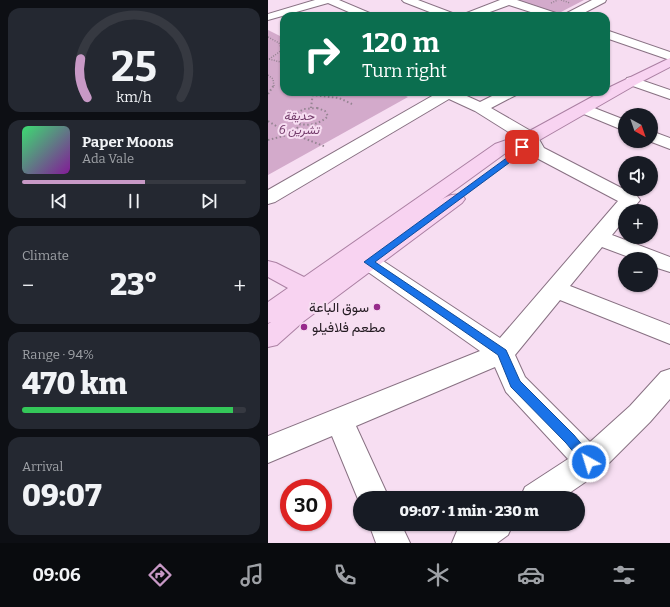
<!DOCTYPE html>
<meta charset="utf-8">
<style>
:root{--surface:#171b24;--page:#242831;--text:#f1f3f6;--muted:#9ea1a6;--line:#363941;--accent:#c899c6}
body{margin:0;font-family:Bitter,Vazirmatn,serif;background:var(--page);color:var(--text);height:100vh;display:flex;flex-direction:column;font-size:15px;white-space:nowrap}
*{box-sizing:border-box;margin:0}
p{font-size:13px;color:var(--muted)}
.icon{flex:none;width:22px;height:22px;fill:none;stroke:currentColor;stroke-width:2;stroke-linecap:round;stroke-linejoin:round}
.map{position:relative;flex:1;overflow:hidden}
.side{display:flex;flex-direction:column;gap:8px;padding:8px;background:#0d0f14;width:268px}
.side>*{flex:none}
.top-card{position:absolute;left:12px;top:12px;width:330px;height:84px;border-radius:12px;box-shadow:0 1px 3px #0004;background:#0b6e4f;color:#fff;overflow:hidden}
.needle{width:26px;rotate:140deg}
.fabs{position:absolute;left:350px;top:108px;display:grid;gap:8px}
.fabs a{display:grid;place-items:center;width:40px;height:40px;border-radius:50%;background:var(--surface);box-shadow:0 1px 3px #0004;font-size:20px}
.speed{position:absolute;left:12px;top:479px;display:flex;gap:8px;font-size:20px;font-weight:700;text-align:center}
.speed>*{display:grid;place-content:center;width:52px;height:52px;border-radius:50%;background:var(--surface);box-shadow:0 1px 3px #0004;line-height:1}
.speed .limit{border:6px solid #d22;background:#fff;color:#111}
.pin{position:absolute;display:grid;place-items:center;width:34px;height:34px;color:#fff;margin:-17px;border-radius:8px;box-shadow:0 2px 6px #0006}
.me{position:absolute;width:44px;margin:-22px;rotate:321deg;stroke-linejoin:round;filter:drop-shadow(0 0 3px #0008)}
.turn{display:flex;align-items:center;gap:14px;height:84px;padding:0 16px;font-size:18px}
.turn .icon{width:52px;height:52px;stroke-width:2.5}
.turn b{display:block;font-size:28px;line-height:34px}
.big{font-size:30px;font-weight:800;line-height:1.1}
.side .card{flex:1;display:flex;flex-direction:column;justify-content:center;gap:6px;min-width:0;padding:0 14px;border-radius:12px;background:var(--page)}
.side .dial{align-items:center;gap:0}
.dial svg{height:104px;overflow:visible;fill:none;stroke:var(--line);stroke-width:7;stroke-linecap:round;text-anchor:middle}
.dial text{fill:var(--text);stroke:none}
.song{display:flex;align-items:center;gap:12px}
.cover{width:48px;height:48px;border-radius:6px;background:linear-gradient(135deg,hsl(140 70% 55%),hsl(290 70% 35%))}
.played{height:4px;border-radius:2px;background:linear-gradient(90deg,var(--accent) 55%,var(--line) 55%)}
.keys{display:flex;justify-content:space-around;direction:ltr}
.heat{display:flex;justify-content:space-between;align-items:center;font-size:22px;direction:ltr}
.charge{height:6px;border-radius:3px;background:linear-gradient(90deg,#34c759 94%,var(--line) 0)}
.trip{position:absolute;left:85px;top:491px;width:232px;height:40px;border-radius:20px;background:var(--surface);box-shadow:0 1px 3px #0004;font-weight:800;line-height:40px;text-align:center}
.dock{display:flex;height:64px;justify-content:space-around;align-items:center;background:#090b0e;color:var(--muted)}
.dock .icon{width:28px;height:28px}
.dock .active{color:var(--accent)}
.dock b{font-size:18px;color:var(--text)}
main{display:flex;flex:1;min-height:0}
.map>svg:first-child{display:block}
</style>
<main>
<section class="side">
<div class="card dial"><svg viewBox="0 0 100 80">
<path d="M14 69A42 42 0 1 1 86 69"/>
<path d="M14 69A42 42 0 0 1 9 39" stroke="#c899c6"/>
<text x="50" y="56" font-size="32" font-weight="700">25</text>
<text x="50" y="72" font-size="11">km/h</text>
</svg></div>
<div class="card">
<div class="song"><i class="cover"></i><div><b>Paper Moons</b><p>Ada Vale</p></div></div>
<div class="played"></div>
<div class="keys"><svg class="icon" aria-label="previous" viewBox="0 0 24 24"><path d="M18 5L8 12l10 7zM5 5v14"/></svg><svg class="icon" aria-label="pause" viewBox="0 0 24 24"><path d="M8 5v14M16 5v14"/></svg><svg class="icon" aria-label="next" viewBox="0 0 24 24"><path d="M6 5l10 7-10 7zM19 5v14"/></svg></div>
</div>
<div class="card"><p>Climate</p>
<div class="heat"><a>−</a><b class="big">23°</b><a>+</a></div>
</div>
<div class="card"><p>Range · 94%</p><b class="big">470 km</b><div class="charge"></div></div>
<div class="card"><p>Arrival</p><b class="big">09:07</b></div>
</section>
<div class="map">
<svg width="402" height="543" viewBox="0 0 402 543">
<rect width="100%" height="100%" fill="#f7def2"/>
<g fill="#d3aacb">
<polygon points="246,0 316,0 293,12 282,12"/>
<polygon points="0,30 16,38 16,92 130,92 140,97 0,175"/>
</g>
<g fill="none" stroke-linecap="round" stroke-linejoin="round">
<defs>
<g id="minor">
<polygon points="47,0 71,0 104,14 106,16 90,16 60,3 0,20 0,14"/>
<polygon points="134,0 150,0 187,14 189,16 172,16 136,2"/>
<polygon points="232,0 249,0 291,14 293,16 275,16 241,5 211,16 194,16 196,14"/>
<polygon points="324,0 338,0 337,2 310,16 295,16 297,14"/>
<polygon points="338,30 402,52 402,60 338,38"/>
<polygon points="364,77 402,90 402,99 359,84 357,81 359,78"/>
<polygon points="171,92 190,92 212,102 232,92 250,92 248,95 223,108 268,134 276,148 369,196 372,200 363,211 357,211 357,219 344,235 402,257 402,272 383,266 383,259 366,259 334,247 302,286 402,325 402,344 292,300 247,355 257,377 322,442 362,406 393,372 402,369 402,399 382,422 332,472 294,498 252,498 257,487 300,459 238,392 227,367 88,426 121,498 92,498 92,504 64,436 0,463 0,436 212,351 93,267 90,262 93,257 101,255 109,257 232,338 350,201 263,155 255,141 207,111 181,99 7,202 0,204 0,190"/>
<polygon points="316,104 357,120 357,131 311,112 308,109 311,106"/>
<polygon points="383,131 402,138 402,149 381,141 383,141"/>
<polygon points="101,524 133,524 142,543 108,543"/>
<polygon points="200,524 245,524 240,535 229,543 184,543 189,531"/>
</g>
<path id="major" d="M402,58v9l-33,17 -101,58 -29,10 -77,56c10,-7 18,-16 32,-13l3,4 -3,4 -158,118 -27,24 -9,2v-23l3,-2 -3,1v-21l20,-14 -20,-11v-16l8,2 28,14 191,-133 29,-10 77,-42h5v-3z"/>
</defs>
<use href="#minor" stroke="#887183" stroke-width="2"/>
<use href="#major" stroke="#ab80a3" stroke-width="2"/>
<g stroke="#958492" stroke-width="1.5" stroke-dasharray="1 1.5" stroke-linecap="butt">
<polyline points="293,0 302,3"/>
<polyline points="283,3 290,0"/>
<polyline points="0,37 11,43 14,50 0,60"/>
<polyline points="1,59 16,63"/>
<polyline points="0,75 5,79 6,86"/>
</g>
<g stroke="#958492" stroke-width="2" stroke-dasharray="1.5 2.5" stroke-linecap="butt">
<polyline points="0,94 6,85"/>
<polyline points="44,95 71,98 84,104"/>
<polyline points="43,108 45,92"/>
<path d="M49,108l8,3 3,5c-10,10 -24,11 -36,5l1,-6 11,-6z"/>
<polyline points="0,121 13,129 58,147"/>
<polyline points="0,140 23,134 32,125"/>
</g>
<use href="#minor" fill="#fff" fill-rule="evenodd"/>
<use href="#major" fill="#f8d3f1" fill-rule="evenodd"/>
</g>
<polygon fill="#1a73e8" stroke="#114b97" points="252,145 258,147 249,157 107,262 238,350 252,381 306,435 325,458 327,462 325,466 321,468 317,466 298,443 243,387 230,355 96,262 244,154"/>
<g fill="#972a8b" stroke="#f7def2" stroke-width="1.5">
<circle cx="109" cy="307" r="4"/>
<circle cx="36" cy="327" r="4"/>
</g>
<g text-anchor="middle" stroke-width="4" stroke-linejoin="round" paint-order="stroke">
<g font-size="12" font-style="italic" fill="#733b6a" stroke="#f7def2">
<text x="31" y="120">حديقة<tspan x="31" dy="14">6 تشرين</tspan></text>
</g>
<g font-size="14" fill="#241b22" stroke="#f7def2" text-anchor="end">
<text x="101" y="312">سوق الباعة</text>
<text x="44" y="332" text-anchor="start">مطعم فلافيلو</text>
</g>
</g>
</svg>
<div class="fabs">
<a><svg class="needle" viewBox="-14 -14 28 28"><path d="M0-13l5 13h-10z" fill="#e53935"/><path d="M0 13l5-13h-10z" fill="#9ea1a6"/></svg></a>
<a><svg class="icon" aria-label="sound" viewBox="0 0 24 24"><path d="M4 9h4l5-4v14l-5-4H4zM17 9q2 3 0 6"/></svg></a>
<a>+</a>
<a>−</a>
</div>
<div class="speed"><div class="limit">30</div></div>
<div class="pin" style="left:254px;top:147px;background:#d93025"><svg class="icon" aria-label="arrive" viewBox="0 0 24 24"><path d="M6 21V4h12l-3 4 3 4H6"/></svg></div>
<svg class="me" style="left:321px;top:462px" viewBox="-20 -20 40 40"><circle r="17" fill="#1a73e8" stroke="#fff" stroke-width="3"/><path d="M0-11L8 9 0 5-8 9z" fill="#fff"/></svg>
<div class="trip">09:07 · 1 min · 230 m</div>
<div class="top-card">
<div class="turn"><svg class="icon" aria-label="right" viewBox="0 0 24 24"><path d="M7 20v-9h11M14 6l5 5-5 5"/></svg><div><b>120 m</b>Turn right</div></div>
</div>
</div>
</main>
<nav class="dock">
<b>09:06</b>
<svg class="icon active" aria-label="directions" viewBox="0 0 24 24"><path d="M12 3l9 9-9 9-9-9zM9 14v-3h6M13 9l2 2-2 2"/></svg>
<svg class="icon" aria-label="music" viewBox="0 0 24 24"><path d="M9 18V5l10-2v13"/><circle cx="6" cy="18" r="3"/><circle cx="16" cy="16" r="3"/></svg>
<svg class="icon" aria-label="phone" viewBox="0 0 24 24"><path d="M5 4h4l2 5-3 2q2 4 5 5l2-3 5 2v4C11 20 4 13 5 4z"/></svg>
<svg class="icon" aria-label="climate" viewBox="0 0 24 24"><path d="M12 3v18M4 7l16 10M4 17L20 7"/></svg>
<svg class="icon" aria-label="car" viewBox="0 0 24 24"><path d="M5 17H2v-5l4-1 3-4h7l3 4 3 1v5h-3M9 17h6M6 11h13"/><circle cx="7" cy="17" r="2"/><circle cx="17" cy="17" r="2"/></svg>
<svg class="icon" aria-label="filters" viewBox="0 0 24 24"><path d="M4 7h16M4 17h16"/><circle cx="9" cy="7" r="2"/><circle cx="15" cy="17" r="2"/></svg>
</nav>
